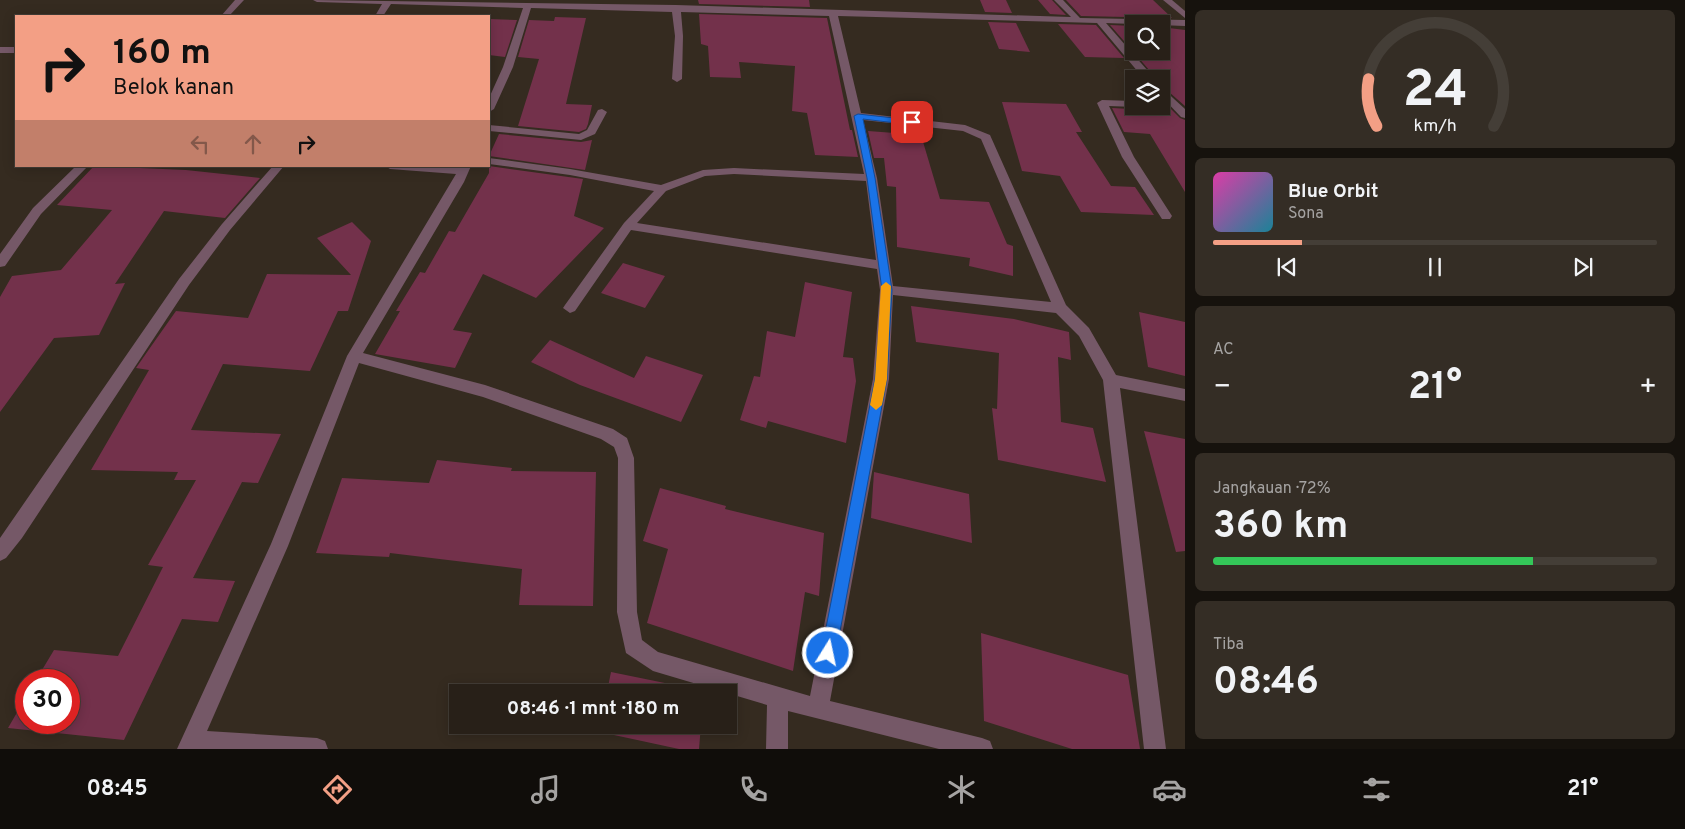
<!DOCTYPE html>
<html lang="id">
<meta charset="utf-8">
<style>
:root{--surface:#282018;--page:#342d25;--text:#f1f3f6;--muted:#a5a3a2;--line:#443e37;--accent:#f39f85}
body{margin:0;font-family:Overpass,sans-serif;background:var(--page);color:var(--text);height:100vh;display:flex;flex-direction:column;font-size:19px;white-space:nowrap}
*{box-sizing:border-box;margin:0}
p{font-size:16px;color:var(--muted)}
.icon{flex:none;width:28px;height:28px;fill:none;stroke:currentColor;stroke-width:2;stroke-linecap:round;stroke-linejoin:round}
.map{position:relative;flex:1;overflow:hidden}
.panel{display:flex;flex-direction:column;gap:10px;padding:10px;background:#16120d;width:500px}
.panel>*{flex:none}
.hud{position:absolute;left:15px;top:15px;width:475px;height:152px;border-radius:0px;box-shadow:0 2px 12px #0003,0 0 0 1px var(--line);background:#f39f85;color:#111;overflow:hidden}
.fabs{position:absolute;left:1125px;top:15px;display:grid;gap:10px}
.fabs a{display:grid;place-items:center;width:45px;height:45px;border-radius:0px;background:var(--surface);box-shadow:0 2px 12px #0003,0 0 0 1px var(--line);font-size:25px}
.speed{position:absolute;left:15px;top:669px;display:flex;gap:10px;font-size:25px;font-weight:700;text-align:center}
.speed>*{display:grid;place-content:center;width:65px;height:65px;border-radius:50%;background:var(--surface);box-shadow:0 2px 12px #0003,0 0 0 1px var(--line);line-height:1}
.speed .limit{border:8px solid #d22;background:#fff;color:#111}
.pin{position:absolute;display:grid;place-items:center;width:42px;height:42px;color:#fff;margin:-21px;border-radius:10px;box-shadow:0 2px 8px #0006}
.me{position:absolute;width:55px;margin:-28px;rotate:10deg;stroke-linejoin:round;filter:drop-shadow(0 0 4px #0008)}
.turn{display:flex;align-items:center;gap:18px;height:105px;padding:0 15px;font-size:22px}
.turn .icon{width:65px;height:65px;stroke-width:2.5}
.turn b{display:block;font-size:35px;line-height:42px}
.lanes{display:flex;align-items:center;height:48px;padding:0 15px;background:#0003;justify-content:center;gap:25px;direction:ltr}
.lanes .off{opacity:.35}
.big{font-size:38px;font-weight:700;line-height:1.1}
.panel .tile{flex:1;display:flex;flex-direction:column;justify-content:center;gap:8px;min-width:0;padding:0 18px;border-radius:8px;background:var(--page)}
.panel .dial{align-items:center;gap:0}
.dial svg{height:130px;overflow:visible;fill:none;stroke:var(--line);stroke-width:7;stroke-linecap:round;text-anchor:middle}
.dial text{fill:var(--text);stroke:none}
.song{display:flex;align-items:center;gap:15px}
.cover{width:60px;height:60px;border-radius:8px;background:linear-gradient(135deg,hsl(320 70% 55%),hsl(190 70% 35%))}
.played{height:5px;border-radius:2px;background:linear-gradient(90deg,var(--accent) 20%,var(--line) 20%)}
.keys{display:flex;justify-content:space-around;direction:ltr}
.heat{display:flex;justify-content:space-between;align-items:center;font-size:28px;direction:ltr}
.charge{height:8px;border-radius:4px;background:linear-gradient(90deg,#34c759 72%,var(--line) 0)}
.trip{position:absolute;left:449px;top:684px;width:288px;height:50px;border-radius:0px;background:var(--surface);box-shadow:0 2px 12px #0003,0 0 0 1px var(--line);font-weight:700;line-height:50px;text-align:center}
.tab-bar{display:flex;height:80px;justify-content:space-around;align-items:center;background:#100d0a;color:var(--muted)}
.tab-bar .icon{width:35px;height:35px}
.tab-bar .on{color:var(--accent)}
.tab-bar b{font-size:22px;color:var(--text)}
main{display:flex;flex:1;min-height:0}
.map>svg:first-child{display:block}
</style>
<main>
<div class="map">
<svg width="1185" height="749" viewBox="0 0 1185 749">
<rect width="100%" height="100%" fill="#352b20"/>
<g fill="#73314b">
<polygon points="698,0 809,0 810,7 699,4"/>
<polygon points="980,0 1006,0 1012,13 985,12"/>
<polygon points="1038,0 1052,0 1066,15 1050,14"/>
<polygon points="1066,0 1153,0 1172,18 1081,16"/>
<polygon points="699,14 827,18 850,130 852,130 858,157 815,155 807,113 792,111 795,66 739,62 741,78 710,77 708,46 701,44"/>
<polygon points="555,17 586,18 566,104 592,105 588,124 586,129 579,132 518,126 539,59 518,57 529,20 554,21"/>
<polygon points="489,19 517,20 505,57 489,55"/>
<polygon points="988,22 1016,23 1030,52 999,49"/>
<polygon points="1058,24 1096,25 1124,58 1085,57"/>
<polygon points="1110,25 1134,26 1134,51 1161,51 1161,27 1185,30 1185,106 1161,85 1161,79 1157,79"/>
<polygon points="1161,99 1180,118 1185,120 1185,192 1150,134 1124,132 1112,108 1169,111"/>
<polygon points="1002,102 1066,104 1082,132 1076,132 1111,186 1135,187 1154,215 1081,212 1060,176 1022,171"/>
<polygon points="868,131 921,135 940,199 989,202 1007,244 1013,246 1013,276 969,266 970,258 897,247 896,187 887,186 884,158 874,158"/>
<polygon points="499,134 581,142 592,140 585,170 489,156"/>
<polygon points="94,166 186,170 260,178 225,218 164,211 115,284 125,283 99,335 54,338 0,412 0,297 12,276 61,270 112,210 57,205"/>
<polygon points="489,166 583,179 574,216 604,228 536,298 483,274 453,330 472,333 455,368 375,354 400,311 396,311 420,272 425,273 449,231 455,232 489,173"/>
<polygon points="352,222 371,241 348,311 338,311 310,371 223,364 191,430 281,434 258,483 242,482 193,578 235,581 218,622 182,619 124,740 8,728 26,697 26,722 69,722 69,680 36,680 54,650 118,656 163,567 148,565 196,480 174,480 178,472 91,470 149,370 136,368 152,345 176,311 248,318 267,274 351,275 317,238"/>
<polygon points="623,263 665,276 645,308 601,293"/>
<polygon points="805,282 852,292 843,357 853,358 856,381 846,443 768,421 766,428 740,420 754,376 760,377 767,331 795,337"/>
<polygon points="911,306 1014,319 1069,332 1071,360 1058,357 1061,422 1093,428 1106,482 998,460 992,408 997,409 999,353 916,342"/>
<polygon points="1139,312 1185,322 1185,376 1148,367"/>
<polygon points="550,340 634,378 646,356 703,375 681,422 580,385 531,362"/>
<polygon points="1144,431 1185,439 1185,551 1176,552"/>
<polygon points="437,460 512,468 511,471 596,472 593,606 519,605 522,569 390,553 389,557 316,553 342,478 429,483"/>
<polygon points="874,472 969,494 972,543 871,518"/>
<polygon points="660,488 726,506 725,509 824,533 819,596 805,592 793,671 647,623 668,549 643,541"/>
<polygon points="981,633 1128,675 1140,749 1072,749 984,721"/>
<polygon points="611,672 704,691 704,692 607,692"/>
<polygon points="602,725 701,725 699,749 679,749 600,732"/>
</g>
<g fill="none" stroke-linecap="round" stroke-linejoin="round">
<g fill="#755867" fill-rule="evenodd">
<polygon points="235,0 244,0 229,16 221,16"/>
<path d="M313,0l363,5 395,12 -17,-17h9l17,18 105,2v6l-79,-3 49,56h-11l-47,-56 -259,-7 23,97 104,12 25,10 76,170 23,23 27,47 69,14v12l-65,-13 46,361h-22l-41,-369 -24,-44 -23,-23 -163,-18 -4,84 -59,322 152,37 8,3 3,8h-54l-151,-38v38h-22l1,-44 -114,-34 -27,-18 -9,-41 1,-154 -4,-11 -13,-8 -118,-42 -124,-34 -71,183 -81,185 110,7 8,3 3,8h-151l94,-205 76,-188 109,-182 -66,-5 -5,-3h86l-7,16 -101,171 122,32 128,44 14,9 7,20 3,154 5,28 16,12 152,44 63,-317 7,-89 -3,-21 -246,-39 -56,81 -5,2 -7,-5 2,-3 59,-82 30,-32 -84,-16 -81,-11v-6l81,11 91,16 42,-15 31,-2 130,6 -35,-158 -148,-4 2,24 -1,43 -5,3 -5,-3 3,-43 -3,-24 -141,-4 -18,59 -19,42 -5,3v-14l14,-31 20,-59 -132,-4 -8,12h-8l7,-12 -65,-2zM863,120l100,11 18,8 70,163 -158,-16 -16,-108zM734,174l132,7 10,79 -239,-37 29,-32 39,-15z"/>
<polygon points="1163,0 1172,0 1185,11 1185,18"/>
<rect x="0" y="47" width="16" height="6"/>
<polygon points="1161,87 1185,109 1185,118 1181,117 1161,96"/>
<polygon points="1102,100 1134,101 1134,106 1137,106 1134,107 1109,106 1134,157 1172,216 1170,219 1162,219 1122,157 1097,103"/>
<polygon points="602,109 607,112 595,134 581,140 489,131 489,125 579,134 587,130 598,110"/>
<polygon points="76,166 88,166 41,214 5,266 0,267 0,254 33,208"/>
<polygon points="273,166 284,166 230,230 189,285 22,538 6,558 0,561 0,538 179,279 222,224"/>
</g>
</g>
<polygon fill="#1a73e8" stroke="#114b97" points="858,114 912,120 916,122 912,125 863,119 875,178 892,290 887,379 836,653 834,659 828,661 823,659 821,653 875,379 882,290 867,178 854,116"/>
<polygon fill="#f59e0b" points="886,282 891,286 887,379 882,405 876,410 870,405 875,379 881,286"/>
</svg>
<div class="fabs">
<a><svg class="icon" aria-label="search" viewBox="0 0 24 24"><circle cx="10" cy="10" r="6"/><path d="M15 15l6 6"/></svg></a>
<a><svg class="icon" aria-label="layers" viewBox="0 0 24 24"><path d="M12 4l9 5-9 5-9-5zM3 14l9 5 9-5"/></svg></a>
</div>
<div class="speed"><div class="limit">30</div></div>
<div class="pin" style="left:912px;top:122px;background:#d93025"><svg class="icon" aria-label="arrive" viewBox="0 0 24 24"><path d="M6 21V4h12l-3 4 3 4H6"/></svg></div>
<svg class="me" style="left:828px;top:653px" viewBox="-20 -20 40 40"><circle r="17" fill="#1a73e8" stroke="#fff" stroke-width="3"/><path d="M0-11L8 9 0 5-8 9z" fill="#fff"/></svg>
<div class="trip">08:46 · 1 mnt · 180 m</div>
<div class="hud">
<div class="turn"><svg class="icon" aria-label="right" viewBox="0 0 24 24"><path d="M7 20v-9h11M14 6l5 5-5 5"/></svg><div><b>160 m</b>Belok kanan</div></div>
<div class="lanes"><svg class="icon off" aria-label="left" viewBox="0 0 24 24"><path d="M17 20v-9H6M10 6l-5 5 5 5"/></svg><svg class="icon off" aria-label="ahead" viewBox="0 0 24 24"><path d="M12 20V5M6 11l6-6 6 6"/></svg><svg class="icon" aria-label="right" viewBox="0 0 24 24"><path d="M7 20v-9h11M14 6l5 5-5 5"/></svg></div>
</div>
</div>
<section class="panel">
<div class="tile dial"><svg viewBox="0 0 100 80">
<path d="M14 69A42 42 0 1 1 86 69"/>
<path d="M14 69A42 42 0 0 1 9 40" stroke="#f39f85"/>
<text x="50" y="56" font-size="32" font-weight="700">24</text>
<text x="50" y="72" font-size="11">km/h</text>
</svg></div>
<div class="tile">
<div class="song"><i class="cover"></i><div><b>Blue Orbit</b><p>Sona</p></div></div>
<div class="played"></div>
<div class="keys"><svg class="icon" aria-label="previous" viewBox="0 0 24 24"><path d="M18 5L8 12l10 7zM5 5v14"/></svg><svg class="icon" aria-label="pause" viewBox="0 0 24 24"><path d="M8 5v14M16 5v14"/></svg><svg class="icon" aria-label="next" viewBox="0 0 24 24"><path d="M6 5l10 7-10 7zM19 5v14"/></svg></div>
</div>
<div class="tile"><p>AC</p>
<div class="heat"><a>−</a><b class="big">21°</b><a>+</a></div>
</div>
<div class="tile"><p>Jangkauan · 72%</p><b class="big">360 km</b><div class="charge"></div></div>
<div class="tile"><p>Tiba</p><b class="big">08:46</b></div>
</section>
</main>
<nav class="tab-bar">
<b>08:45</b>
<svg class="icon on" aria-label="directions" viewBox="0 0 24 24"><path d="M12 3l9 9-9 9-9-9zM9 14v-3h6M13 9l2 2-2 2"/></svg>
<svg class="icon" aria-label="music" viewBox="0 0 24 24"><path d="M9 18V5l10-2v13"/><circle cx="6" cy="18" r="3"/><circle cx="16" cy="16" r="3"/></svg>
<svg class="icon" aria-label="phone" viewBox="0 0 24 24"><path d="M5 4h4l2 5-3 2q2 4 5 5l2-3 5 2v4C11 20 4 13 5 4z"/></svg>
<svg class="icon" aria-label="climate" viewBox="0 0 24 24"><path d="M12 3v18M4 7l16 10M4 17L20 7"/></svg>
<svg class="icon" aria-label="car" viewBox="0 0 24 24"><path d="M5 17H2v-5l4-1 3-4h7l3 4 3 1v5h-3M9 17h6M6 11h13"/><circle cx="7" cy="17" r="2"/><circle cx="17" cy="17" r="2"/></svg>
<svg class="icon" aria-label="filters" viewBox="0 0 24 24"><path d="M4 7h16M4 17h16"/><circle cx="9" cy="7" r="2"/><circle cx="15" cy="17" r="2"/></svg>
<b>21°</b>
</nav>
